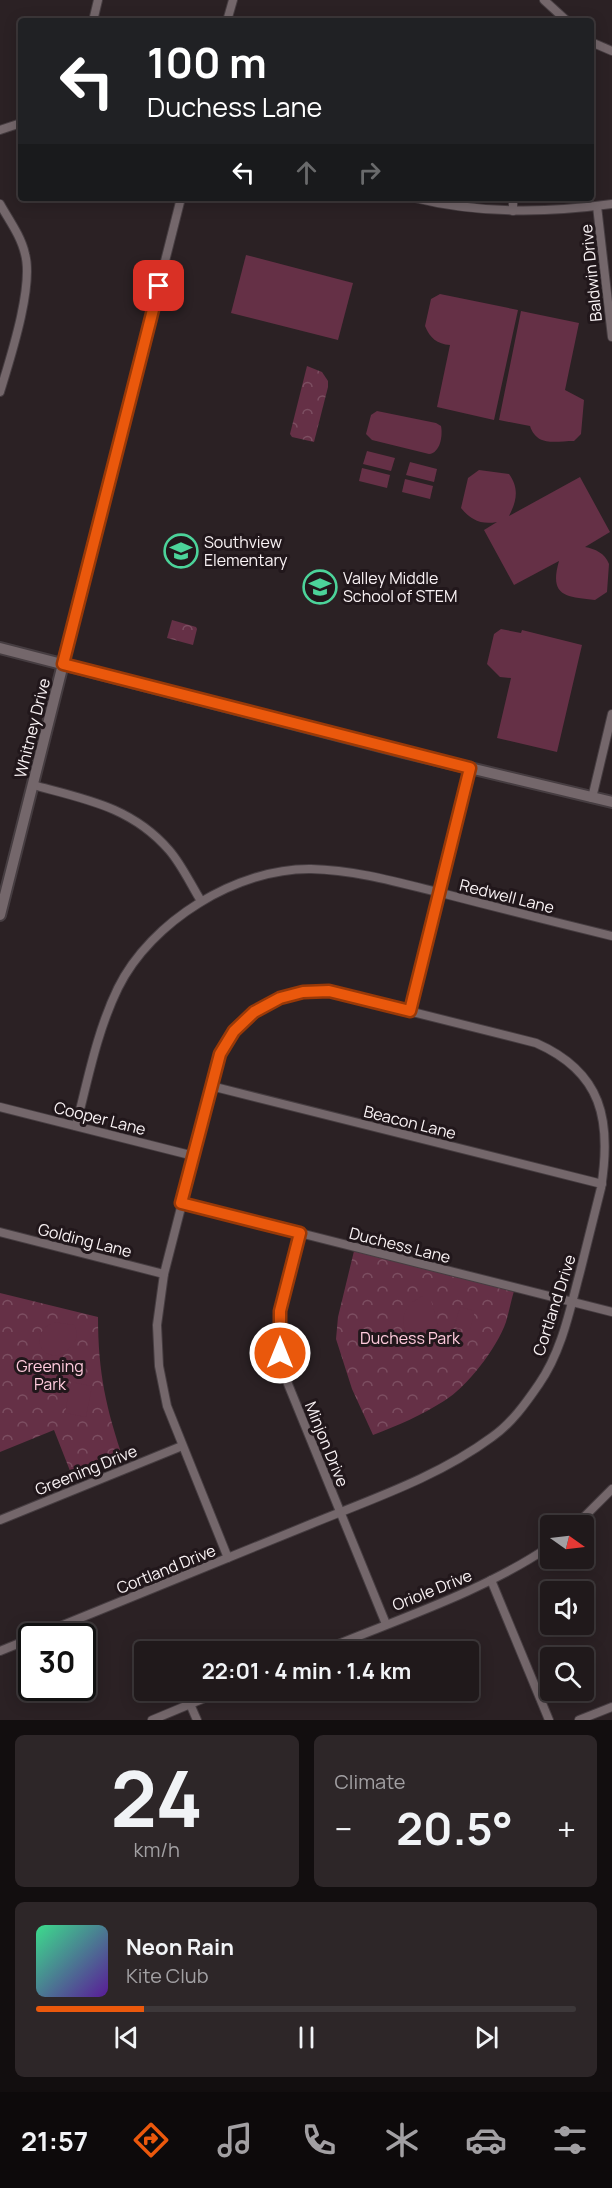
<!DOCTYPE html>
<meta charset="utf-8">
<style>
:root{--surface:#20191b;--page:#2d2628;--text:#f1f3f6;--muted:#a2a0a3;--line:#3d383a;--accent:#ea580c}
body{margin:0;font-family:Manrope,sans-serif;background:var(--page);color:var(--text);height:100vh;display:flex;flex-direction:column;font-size:22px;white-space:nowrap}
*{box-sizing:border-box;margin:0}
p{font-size:20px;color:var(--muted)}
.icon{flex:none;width:33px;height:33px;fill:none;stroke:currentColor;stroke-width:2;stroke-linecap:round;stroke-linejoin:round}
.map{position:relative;height:1720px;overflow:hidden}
.drawer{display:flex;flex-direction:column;gap:15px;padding:15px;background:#120e0f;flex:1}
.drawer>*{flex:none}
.guide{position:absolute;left:18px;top:18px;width:576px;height:183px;border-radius:6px;box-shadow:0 3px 15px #0003,0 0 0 2px var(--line);background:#202124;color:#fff;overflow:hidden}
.needle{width:39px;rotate:104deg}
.tools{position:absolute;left:540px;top:1515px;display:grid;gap:12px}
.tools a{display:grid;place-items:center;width:54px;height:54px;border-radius:6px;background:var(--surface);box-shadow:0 3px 15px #0003,0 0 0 2px var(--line);font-size:30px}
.speed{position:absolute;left:18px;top:1623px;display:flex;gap:12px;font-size:30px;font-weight:700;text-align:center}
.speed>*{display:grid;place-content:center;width:78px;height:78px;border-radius:50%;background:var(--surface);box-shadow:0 3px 15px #0003,0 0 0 2px var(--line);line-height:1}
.speed .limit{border:3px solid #111;border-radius:9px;background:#fff;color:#111}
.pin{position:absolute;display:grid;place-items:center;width:51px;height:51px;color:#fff;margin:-26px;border-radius:12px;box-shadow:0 3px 9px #0006}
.me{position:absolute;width:66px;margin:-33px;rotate:0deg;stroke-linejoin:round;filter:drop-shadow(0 0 4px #0008)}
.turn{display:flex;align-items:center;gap:21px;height:126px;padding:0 30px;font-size:27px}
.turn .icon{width:78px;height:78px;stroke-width:2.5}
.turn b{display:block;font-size:42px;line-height:51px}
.lanes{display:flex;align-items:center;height:57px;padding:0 30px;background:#0003;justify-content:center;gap:30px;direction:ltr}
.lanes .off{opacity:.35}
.big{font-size:45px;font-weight:700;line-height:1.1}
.drawer .card{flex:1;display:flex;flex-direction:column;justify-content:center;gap:9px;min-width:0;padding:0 21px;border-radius:9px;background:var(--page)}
.drawer .dial{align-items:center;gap:0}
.dial b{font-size:78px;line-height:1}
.song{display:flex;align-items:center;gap:18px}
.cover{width:72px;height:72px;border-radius:9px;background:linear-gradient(135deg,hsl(150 70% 55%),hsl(270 70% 35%))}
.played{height:6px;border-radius:3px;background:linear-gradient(90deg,var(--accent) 20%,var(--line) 20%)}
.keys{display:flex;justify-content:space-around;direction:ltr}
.heat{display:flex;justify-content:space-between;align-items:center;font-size:33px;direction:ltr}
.drawer .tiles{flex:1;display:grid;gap:15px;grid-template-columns:1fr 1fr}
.card:last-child{grid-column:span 2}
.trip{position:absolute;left:134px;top:1641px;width:345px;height:60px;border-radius:6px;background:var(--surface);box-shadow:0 3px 15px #0003,0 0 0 2px var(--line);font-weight:700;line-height:60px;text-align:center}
.tab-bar{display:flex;height:96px;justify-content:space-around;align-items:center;background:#0d0a0b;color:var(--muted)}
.tab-bar .icon{width:42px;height:42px}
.tab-bar .on{color:var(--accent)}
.tab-bar b{font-size:27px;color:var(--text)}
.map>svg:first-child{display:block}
</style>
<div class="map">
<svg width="612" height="1720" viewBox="0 0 612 1720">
<defs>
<pattern id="forest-crowns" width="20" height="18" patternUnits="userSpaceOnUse" patternTransform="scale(1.5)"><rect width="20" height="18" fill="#653046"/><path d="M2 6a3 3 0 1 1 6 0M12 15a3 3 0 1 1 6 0" fill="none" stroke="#7c4e61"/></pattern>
</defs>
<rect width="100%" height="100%" fill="#2b2124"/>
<g fill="url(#forest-crowns)">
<polygon points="307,366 322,372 328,381 328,387 314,442 292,437 290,434"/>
<polygon points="172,620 196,627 197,629 193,645 167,638"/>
<path d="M354,1251l160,40c-3,10 -5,21 -8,31 -9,26 -39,65 -62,79 -22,14 -47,25 -71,34l-21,-46 -16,-50 2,-22z"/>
<path d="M0,1293l98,24c0,55 8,92 26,144l-50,20 -20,-51 -54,22z"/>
</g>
<g fill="#653046">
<polygon points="246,255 353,283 338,340 231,313"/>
<path d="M440,294l78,16 -24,110 -57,-13 13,-62c-13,-1 -20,-7 -25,-19l6,-27z"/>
<path d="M521,311l58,12 -14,67 19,10 -3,34 -7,7c-19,0 -37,6 -44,-15l-31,-6z"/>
<path d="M377,411l59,12 5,3c2,10 -1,27 -12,28l-57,-14 -6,-6 5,-19z"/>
<polygon points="367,451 395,458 391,471 363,464"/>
<polygon points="410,462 437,469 434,482 406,475"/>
<polygon points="362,468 390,475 387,488 359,481"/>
<path d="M479,470l30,4c11,15 7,28 0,42l71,-39 30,55 -25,15c10,2 20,6 24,17l-2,28 -12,8c-30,-3 -46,-4 -36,-39l-45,24 -30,-55 13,-8c-16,3 -26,-2 -36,-14l7,-30z"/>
<polygon points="405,479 433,486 430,499 402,492"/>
<polygon points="501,629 521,633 522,630 582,645 557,752 497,738 511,678 500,677 487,664 494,634"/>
<path d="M423,1296l8,4 7,25 -7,10 -13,4 -12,-7c-8,-15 2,-30 17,-36z"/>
<polygon points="460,1307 475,1311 470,1331 454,1327"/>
<path d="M54,1322l20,3c9,13 -5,27 -18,31 -22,-3 -22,-26 -2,-34z"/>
<polygon points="71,1382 92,1386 86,1417 65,1413"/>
</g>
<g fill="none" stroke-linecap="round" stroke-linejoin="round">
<defs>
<g id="street">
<polyline points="544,0 567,21"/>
<polyline points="93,21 98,0"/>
<polyline points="227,21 233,0"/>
<polyline points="591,42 612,51"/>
<polyline points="0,130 21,123"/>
<path d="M415,198c64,16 132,15 197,6"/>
<path d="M0,204c9,16 21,32 25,50 9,32 -15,105 -25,138"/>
<polyline points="597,206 612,337"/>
<polyline points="513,211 513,198"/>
<polyline points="63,664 181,198"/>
<path d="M33,785c52,14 99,22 136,65 13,15 22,35 32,51"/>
<polyline points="592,798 612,714"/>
<polyline points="410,1011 470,768"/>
<polyline points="211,1086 602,1184"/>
<polyline points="0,1107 194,1156"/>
<path d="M76,1126c12,-47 21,-95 42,-138 33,-67 119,-120 193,-119 47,1 93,15 138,26 54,14 109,28 163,41"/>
<polyline points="181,1203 612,1312"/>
<polyline points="0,1232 164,1274"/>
<polyline points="300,1233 280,1311 280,1353 288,1384 386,1624"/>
<polyline points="0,1520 182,1446"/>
<polyline points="575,1526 612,1489"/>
<polyline points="491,1580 549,1720"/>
<path d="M36,1636c92,-37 183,-75 275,-112 61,-25 127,-47 181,-87 19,-13 34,-34 47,-53 23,-33 31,-75 41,-112 7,-28 14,-56 21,-84 11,-68 1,-116 -65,-145l-207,-52 -26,1 -23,6 -26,14 -20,19 -14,24 -56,219 -7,51 2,41 8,40 61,152"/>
<polyline points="0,1651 32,1638"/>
<path d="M319,1652c76,-32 164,-60 231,-106"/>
<polyline points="190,1704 197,1720"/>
<polyline points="152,1720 224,1690"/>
<polyline points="579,1720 612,1707"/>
</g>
<g id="secondary">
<polyline points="0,648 403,752 612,802"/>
<polyline points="0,915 63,664"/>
</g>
</defs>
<use href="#street" stroke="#463d41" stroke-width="10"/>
<use href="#secondary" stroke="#463d41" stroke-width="14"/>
<use href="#street" stroke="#74676b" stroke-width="8"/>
<use href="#secondary" stroke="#74676b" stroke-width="10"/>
</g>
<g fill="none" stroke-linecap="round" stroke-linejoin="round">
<defs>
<polyline id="route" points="159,286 63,664 470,768 410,1011 329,991 303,992 280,998 254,1012 234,1031 220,1054 181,1203 300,1233 280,1311 280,1353"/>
</defs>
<use href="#route" stroke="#983908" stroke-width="15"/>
<use href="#route" stroke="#ea580c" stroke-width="10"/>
</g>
<defs>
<symbol id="school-ring" viewBox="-11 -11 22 22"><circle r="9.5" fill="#21171b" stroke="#4cd39a" stroke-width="1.5"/><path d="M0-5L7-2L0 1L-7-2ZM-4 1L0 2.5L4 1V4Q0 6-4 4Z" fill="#4cd39a"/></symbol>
</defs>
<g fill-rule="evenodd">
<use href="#school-ring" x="162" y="532" width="38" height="38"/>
<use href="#school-ring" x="301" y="568" width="38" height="38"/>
</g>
<g text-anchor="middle" stroke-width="6" stroke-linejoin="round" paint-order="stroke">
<g font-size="16" fill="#faf3f5" stroke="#21171b">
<text transform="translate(591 273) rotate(-96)" y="6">Baldwin Drive</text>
<text transform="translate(32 728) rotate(-76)" y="6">Whitney Drive</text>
<text transform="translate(507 896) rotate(14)" y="6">Redwell Lane</text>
<text transform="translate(100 1118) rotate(14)" y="6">Cooper Lane</text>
<text transform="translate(410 1122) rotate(14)" y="6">Beacon Lane</text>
<text transform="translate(85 1240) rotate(14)" y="6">Golding Lane</text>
<text transform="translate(400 1245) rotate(14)" y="6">Duchess Lane</text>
<text transform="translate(554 1305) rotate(-72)" y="6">Cortland Drive</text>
<text transform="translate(327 1444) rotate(68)" y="6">Minjon Drive</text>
<text transform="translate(86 1470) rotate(-22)" y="6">Greening Drive</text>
<text transform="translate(166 1569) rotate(-22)" y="6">Cortland Drive</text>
<text transform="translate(432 1590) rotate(-22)" y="6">Oriole Drive</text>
</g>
<g font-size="16" fill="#faf3f5" stroke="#21171b" text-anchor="start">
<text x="204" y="548">Southview<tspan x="204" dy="18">Elementary</tspan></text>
<text x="343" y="584">Valley Middle<tspan x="343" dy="18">School of STEM</tspan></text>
</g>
<g font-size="16" fill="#ffcbdd" stroke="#21171b">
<text x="410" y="1344">Duchess Park</text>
<text x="50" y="1372">Greening<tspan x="50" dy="18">Park</tspan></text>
</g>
</g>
</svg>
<div class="tools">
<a><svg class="needle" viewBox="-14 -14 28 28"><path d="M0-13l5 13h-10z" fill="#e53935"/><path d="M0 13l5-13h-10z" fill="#a2a0a3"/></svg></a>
<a><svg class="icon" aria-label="sound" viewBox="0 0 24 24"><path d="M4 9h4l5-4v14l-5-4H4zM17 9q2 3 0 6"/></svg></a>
<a><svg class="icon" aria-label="search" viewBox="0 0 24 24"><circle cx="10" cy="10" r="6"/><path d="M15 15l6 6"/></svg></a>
</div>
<div class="speed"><div class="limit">30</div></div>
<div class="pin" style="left:159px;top:286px;background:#d93025"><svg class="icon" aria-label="arrive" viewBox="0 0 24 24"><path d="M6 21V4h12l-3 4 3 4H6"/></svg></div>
<svg class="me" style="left:280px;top:1353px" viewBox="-20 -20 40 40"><circle r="17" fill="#ea580c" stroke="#fff" stroke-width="3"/><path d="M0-11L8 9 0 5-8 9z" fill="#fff"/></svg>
<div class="trip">22:01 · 4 min · 1.4 km</div>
<div class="guide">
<div class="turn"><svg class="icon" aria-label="left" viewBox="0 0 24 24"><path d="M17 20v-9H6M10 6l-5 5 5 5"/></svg><div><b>100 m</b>Duchess Lane</div></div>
<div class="lanes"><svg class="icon" aria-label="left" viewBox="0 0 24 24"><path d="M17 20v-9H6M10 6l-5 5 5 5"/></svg><svg class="icon off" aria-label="ahead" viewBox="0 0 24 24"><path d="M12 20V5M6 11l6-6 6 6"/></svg><svg class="icon off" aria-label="right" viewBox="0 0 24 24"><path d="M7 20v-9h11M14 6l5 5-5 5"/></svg></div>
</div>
</div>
<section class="drawer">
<div class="tiles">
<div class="card dial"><b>24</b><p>km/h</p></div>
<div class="card"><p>Climate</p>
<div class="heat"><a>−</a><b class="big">20.5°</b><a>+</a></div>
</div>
<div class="card">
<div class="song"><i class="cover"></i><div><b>Neon Rain</b><p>Kite Club</p></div></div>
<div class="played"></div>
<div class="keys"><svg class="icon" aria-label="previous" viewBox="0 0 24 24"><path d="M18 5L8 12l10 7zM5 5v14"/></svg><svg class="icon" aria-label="pause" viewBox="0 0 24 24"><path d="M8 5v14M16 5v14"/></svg><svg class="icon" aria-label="next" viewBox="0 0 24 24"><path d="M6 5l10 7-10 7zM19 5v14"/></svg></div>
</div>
</div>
</section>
<nav class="tab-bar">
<b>21:57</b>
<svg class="icon on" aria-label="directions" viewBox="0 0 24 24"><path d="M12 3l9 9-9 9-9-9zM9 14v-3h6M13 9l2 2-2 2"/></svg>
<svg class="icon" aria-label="music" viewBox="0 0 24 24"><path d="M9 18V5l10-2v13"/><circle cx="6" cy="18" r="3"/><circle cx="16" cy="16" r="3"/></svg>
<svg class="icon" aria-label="phone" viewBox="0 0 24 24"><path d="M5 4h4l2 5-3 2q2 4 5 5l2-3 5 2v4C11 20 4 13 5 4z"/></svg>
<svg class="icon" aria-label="climate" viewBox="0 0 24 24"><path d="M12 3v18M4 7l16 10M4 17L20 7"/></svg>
<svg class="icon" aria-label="car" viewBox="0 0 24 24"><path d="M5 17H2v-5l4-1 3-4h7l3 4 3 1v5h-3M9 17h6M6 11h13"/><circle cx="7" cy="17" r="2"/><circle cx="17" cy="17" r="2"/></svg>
<svg class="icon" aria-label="filters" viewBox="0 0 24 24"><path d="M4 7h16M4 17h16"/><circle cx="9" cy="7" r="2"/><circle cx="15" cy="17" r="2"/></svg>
</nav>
